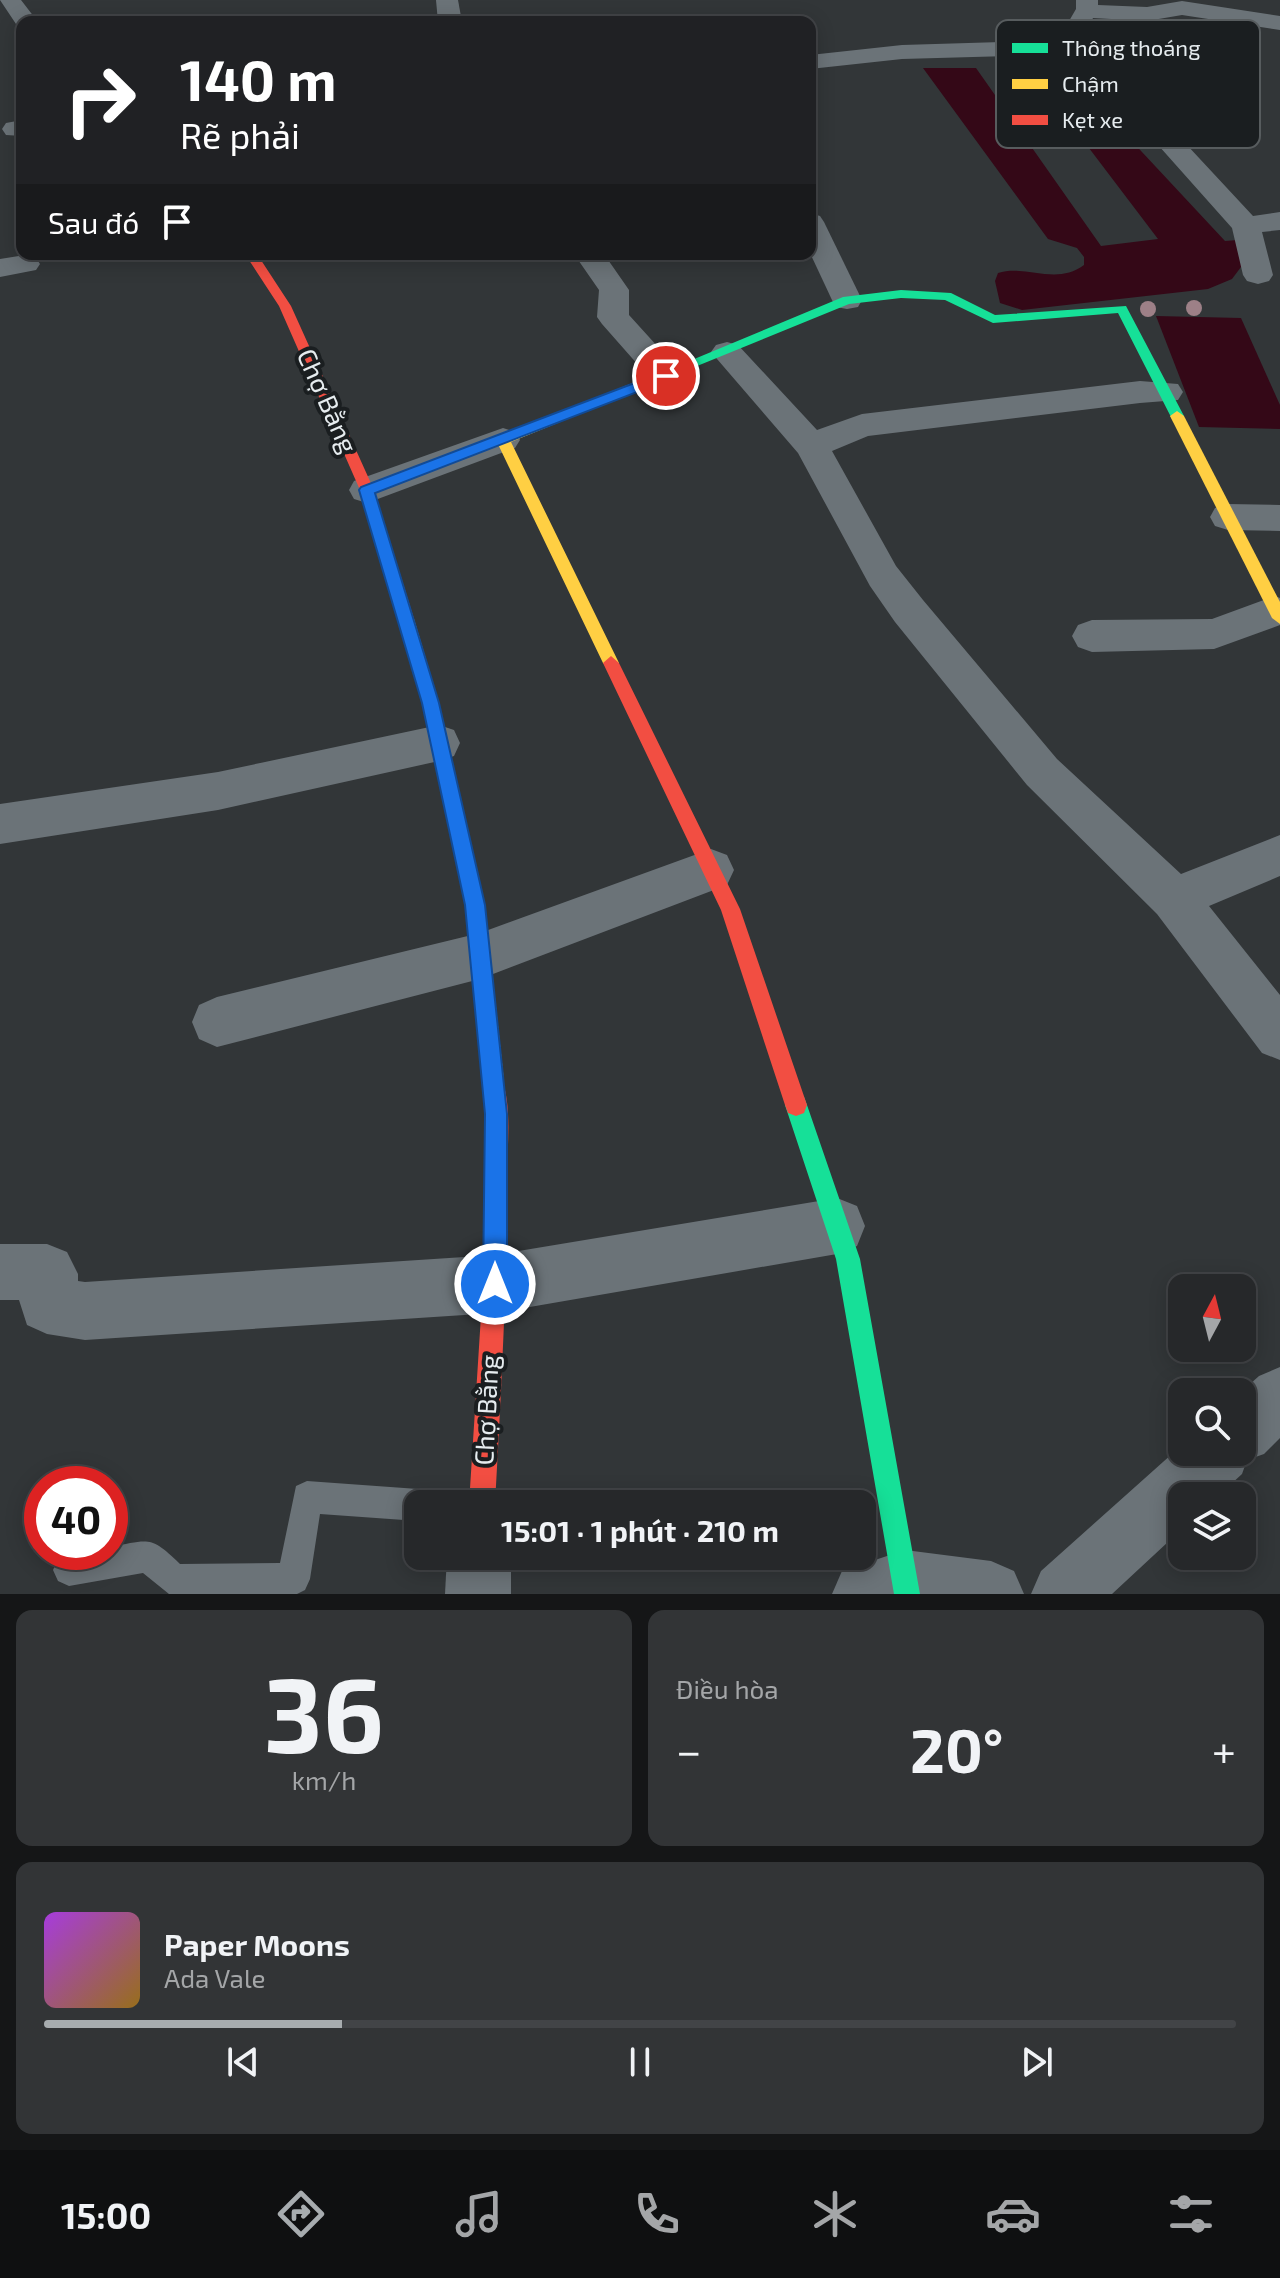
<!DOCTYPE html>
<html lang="vi">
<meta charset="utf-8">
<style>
:root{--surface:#26282a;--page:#323436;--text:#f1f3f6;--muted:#a4a6a8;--line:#424447;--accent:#a7acaf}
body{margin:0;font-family:"Exo 2",sans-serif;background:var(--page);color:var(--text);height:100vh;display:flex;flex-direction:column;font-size:30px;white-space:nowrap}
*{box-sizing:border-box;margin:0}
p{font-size:26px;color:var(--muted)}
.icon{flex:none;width:44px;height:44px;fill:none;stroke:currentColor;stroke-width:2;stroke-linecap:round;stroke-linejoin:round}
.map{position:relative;height:1594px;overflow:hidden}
.drawer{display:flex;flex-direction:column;gap:16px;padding:16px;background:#151617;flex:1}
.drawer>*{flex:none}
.guide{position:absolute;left:16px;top:16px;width:800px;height:244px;border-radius:16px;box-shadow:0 4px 20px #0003,0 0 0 2px var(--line);background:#202124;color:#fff;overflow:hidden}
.needle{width:52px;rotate:7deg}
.buttons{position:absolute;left:1168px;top:1274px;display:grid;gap:16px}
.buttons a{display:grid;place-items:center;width:88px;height:88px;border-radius:16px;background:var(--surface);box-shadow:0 4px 20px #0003,0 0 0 2px var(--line);font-size:40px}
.speed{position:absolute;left:24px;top:1466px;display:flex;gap:16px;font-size:40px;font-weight:700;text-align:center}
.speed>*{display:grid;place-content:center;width:104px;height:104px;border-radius:50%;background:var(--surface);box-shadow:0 4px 20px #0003,0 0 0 2px var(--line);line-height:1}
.speed .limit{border:12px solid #d22;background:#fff;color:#111}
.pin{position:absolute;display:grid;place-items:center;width:68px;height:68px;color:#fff;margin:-34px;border:4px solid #fff;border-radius:50%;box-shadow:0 2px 8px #0007}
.me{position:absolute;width:88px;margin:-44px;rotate:0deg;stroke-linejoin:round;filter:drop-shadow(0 0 6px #0008)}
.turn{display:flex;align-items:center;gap:28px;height:168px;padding:0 32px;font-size:36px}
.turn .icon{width:104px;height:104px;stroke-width:2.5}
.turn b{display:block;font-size:56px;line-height:68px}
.then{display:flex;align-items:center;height:76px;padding:0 32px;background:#0003;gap:16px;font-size:30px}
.big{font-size:60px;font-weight:700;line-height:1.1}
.drawer .tile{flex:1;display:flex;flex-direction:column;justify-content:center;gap:12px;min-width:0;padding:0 28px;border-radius:16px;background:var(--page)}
.drawer .dial{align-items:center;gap:0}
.dial b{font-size:104px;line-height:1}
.song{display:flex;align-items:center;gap:24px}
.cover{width:96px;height:96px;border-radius:12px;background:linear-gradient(135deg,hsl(280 70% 55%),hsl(40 70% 35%))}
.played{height:8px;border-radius:4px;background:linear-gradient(90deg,var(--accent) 25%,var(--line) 25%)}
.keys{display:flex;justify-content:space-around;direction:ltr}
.heat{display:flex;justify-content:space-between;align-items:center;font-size:44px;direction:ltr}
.drawer .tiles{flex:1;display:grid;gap:16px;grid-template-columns:1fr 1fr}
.tile:last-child{grid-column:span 2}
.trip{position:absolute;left:404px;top:1490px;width:472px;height:80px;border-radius:16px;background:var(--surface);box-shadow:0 4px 20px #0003,0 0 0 2px var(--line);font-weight:700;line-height:80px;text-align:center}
.tab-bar{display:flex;height:128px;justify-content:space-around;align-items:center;background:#0f1011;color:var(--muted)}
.tab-bar .icon{width:56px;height:56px}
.tab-bar .active{color:var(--accent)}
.tab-bar b{font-size:36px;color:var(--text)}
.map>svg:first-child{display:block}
</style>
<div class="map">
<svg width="1280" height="1594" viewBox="0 0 1280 1594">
<rect width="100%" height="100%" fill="#323638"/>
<g fill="#340817">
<path d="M1059,63l166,178 13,-1 6,23 -12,16 -24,10 -186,21 -22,-7 -5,-22 3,-8c28,-9 58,13 86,-8v-8l-7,-9 -29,-9 -125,-171h53l125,178 57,-7 -132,-174z"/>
<polygon points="1156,316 1241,318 1280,405 1280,429 1199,427"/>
</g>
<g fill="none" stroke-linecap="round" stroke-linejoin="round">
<path fill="#6b7378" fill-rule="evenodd" d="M307,1481l111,8 11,5 4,10h-15v17l-98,-7 -10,65 -5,11 -8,4h-128l-26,-21 -74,13 -11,-5 -5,-11 5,-11 22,-7h30v-5c40,-7 40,-12 70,17l100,-1 16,-77z"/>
<g fill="#6b7378" fill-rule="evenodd">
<polygon points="0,0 21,0 38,22 22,22 22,28 18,27"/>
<polygon points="436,0 458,0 462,22 438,22"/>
<polygon points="1076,0 1098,0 1098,5 1147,7 1182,1 1280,16 1280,30 1182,15 1147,21 1093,18 1088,28 1093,44 1253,216 1280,212 1280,230 1262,232 1273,275 1269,281 1258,284 1247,281 1243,275 1232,228 1077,54 902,59 810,69 810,55 902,45 1068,40 1065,28 1076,9"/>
<polygon points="22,120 22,136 6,135 2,129 6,123"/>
<polygon points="810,213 820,216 824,222 862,300 858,307 847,309 836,307 832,300 810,253"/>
<polygon points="574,254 604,254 629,290 629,315 678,369 682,376 678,383 666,387 654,383 602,324 597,317 599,290"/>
<polygon points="25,255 36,258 40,264 36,270 0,277 0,259"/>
<polygon points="727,342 738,345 817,430 862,414 1140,381 1178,384 1183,392 1178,400 1140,403 868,436 832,451 896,566 923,600 1057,759 1181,874 1280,835 1280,876 1209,906 1280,995 1280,1060 1262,1053 1157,914 1027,785 895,622 870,586 798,453 711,352 716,345"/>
<polygon points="503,428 515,432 520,440 515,448 367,503 354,499 349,490 354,481"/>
<polygon points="1228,504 1280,505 1280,531 1228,530 1215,526 1210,517 1215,508"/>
<polygon points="1275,596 1280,598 1280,625 1214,649 1092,652 1078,647 1072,636 1078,625 1092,620 1212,619"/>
<polygon points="439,725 454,730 460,743 454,756 439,761 218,810 0,844 0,804 218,772"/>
<polygon points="711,849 727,855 734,870 727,885 480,979 217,1047 199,1039 192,1022 199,1005 217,997 480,933"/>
<polygon points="837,1198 857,1206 865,1226 857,1246 837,1254 495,1313 85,1340 47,1334 27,1325 19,1300 0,1300 0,1244 47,1244 67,1252 78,1274 78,1281 85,1282 495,1255"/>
<polygon points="1280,1367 1280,1438 1264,1454 1247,1460 1242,1474 1218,1496 1182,1496 1182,1529 1112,1594 1031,1594 1041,1571 1182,1445 1182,1452 1242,1452 1241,1392 1259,1376"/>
<polygon points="905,1550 991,1561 1014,1571 1024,1594 832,1594 842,1571"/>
<polygon points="447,1556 511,1556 511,1594 445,1594"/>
</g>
<g fill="#16e098" fill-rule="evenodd">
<polygon points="901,290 951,293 995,315 1126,306 1184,416 1177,421 1172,419 1118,313 993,323 945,300 901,298 849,304 675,375 670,376 663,372 843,297"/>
<polygon points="796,1094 804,1097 807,1105 860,1259 920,1594 894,1594 836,1259 785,1105 788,1097"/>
</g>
<g fill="#ffcf43" fill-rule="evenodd">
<polygon points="670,368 675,369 675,375 511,442 619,663 611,670 603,663 496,440 498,437"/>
<polygon points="1177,411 1184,416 1280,602 1280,624 1272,618 1170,416"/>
<polygon points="406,613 414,619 439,703 485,905 504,1081 500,1088 493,1092 486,1088 482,1081 465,905 423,703 398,619"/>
</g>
<g fill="#f24e42" fill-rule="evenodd">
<polygon points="245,254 257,254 291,306 374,490 414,619 412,623 406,625 398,619 360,490 279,306"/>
<polygon points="611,656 619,663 740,909 807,1105 804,1113 796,1116 788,1113 785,1105 721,910 603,663"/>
<path d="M493,1070l7,4c13,30 7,71 7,104 0,109 -6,217 -12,326h-26l14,-220 2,-170 -3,-33 4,-7z"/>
</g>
</g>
<g fill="#9d8087">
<circle cx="1194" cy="308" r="8"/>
<circle cx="1148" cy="309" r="8"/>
</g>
<polygon fill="#1a73e8" stroke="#114b97" stroke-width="2" points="666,371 673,376 671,379 375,493 439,703 485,905 507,1114 507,1284 503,1292 495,1296 486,1292 483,1284 485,1114 465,905 422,703 359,490 361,487"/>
<g text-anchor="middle" stroke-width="8" stroke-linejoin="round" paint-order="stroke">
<g font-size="26" fill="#e6ecef" stroke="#1a1e20">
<text transform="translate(327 401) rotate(66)" y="9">Chợ Bằng</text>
<text transform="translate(487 1410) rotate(-87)" y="9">Chợ Bằng</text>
</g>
</g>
<rect x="996" y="20" width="264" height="128" rx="12" fill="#1a1e20" stroke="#575c5e" stroke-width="2"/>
<rect x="1012" y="43" width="36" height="10" fill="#16e098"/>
<rect x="1012" y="79" width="36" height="10" fill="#ffcf43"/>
<rect x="1012" y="115" width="36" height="10" fill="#f24e42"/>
<g font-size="22" fill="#e6ecef">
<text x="1062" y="56">Thông thoáng</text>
<text x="1062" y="92">Chậm</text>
<text x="1062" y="128">Kẹt xe</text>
</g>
</svg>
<div class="buttons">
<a><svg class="needle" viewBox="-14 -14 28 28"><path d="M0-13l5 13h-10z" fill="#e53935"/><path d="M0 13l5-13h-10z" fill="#a4a6a8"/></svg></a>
<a><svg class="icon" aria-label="search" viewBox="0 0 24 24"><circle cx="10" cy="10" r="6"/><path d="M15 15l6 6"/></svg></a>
<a><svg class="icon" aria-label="layers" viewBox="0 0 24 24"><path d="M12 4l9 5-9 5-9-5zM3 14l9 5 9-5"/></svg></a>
</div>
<div class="speed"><div class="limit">40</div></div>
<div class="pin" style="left:666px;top:376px;background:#d93025"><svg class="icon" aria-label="arrive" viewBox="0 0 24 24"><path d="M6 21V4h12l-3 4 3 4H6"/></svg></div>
<svg class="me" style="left:495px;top:1284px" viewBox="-20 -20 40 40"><circle r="17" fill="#1a73e8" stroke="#fff" stroke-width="3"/><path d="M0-11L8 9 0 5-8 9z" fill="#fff"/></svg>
<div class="trip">15:01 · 1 phút · 210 m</div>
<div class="guide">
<div class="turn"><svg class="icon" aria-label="right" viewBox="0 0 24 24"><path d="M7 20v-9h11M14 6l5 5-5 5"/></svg><div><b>140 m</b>Rẽ phải</div></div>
<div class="then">Sau đó<svg class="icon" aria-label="arrive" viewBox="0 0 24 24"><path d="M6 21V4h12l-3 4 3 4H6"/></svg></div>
</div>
</div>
<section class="drawer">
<div class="tiles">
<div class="tile dial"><b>36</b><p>km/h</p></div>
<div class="tile"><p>Điều hòa</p>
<div class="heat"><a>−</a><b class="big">20°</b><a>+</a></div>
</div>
<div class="tile">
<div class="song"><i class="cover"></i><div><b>Paper Moons</b><p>Ada Vale</p></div></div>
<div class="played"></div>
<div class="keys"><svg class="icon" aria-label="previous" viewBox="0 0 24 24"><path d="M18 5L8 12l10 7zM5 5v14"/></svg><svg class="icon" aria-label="pause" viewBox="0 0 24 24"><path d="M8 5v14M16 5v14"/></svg><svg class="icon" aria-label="next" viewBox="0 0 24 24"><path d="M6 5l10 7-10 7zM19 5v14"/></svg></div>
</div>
</div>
</section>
<nav class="tab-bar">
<b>15:00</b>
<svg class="icon active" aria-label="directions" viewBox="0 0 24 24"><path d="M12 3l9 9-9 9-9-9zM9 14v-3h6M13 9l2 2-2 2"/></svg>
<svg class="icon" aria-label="music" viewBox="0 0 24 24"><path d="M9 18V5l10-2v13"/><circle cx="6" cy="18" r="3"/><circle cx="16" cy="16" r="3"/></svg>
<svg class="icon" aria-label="phone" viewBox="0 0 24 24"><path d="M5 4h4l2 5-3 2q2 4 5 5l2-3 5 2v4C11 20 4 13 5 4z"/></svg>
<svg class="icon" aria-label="climate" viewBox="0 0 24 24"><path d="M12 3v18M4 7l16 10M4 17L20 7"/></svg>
<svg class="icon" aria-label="car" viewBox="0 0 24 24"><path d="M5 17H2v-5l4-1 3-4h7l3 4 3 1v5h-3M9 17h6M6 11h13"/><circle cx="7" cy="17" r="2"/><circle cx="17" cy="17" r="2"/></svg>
<svg class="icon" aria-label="filters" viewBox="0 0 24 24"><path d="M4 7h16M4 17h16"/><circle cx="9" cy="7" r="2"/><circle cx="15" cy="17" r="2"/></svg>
</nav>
